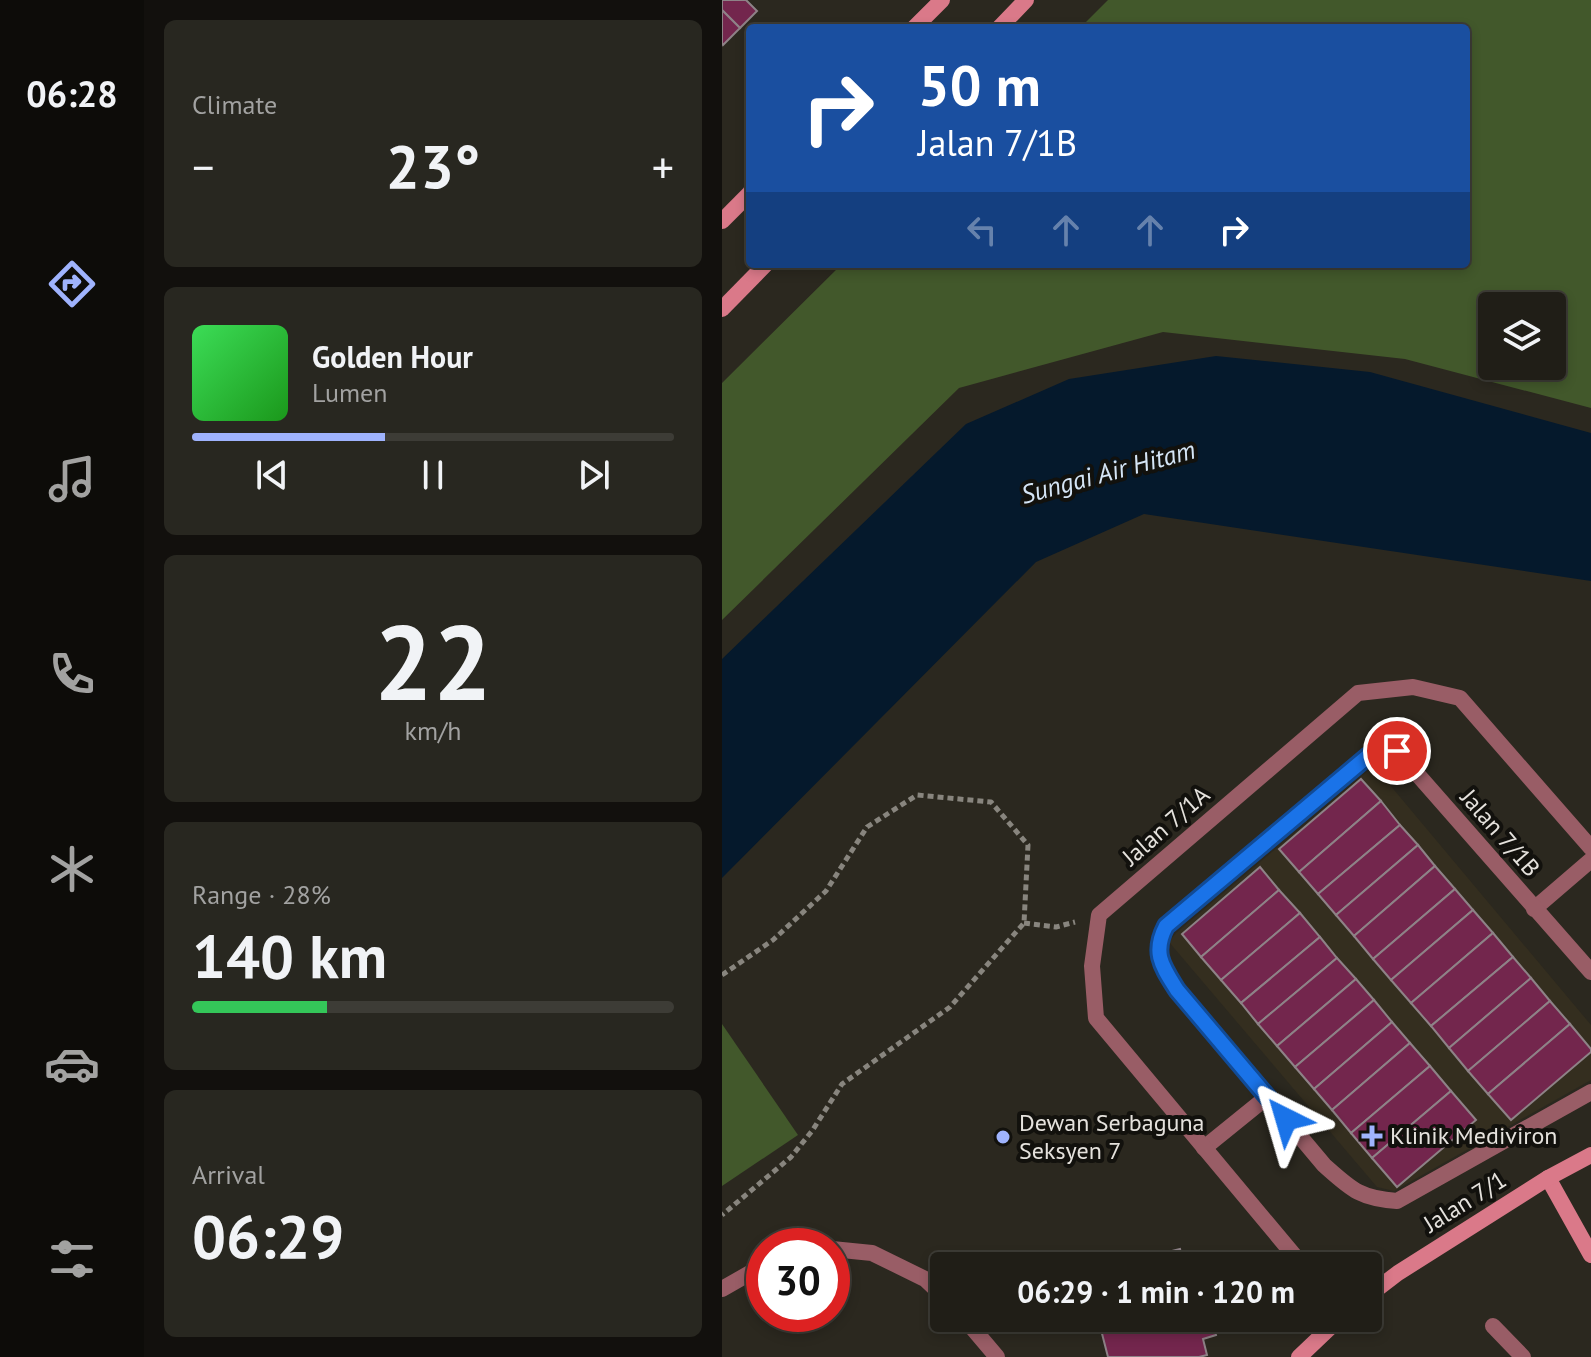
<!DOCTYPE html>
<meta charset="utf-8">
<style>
:root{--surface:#201e17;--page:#282720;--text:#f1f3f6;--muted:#a2a2a1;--line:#3d3c36;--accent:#9fb3fd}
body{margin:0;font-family:"PT Sans",sans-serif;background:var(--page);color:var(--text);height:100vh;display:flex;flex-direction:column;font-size:30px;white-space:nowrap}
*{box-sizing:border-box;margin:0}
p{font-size:26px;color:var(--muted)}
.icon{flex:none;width:44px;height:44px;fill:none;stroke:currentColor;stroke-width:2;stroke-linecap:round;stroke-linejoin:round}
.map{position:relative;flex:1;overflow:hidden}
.drawer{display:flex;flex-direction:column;gap:20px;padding:20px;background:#12100d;width:578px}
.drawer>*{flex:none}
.guide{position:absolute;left:24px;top:24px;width:724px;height:244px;border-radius:8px;box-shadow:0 4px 12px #0003,0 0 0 2px var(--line);background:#1a4fa0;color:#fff;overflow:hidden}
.fabs{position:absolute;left:756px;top:292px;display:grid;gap:16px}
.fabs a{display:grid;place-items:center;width:88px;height:88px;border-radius:8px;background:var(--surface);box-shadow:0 4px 12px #0003,0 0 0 2px var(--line);font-size:40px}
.speed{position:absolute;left:24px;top:1228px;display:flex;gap:16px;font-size:40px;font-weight:700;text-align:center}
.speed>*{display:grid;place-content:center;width:104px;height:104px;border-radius:50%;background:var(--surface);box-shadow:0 4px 12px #0003,0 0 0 2px var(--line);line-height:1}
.speed .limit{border:12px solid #d22;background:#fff;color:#111}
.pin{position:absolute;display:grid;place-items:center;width:68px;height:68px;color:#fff;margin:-34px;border:4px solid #fff;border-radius:50%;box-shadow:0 2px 8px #0007}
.me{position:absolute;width:88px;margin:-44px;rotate:320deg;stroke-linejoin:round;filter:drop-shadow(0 0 6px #0008)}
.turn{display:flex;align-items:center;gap:28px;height:168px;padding:0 40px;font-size:36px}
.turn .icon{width:104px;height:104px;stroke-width:2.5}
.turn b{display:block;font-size:56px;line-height:68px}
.lanes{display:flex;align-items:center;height:76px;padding:0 40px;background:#0003;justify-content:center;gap:40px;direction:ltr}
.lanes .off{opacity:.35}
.big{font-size:60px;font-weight:600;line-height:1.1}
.drawer .tile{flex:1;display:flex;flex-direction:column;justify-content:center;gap:12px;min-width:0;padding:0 28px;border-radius:12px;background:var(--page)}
.drawer .dial{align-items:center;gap:0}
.dial b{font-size:104px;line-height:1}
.song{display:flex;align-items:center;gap:24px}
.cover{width:96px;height:96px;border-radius:12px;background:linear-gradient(135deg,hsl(130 70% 55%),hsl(120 70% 35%))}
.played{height:8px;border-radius:4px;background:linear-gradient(90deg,var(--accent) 40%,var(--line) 40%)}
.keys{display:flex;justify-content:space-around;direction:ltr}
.heat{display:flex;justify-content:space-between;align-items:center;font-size:44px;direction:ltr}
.charge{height:12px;border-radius:6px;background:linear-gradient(90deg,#34c759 28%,var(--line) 0)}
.trip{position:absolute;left:208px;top:1252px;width:452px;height:80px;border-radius:8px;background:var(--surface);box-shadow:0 4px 12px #0003,0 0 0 2px var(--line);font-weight:600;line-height:80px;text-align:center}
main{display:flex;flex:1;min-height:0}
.tab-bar{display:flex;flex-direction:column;width:144px;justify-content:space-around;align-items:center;background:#0d0c09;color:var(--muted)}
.tab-bar .icon{width:56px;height:56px}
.tab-bar .active{color:var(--accent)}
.tab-bar b{font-size:36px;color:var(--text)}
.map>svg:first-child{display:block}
</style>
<main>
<nav class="tab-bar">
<b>06:28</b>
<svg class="icon active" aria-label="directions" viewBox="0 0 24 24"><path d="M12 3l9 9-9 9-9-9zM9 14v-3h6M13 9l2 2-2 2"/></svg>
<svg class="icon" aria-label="music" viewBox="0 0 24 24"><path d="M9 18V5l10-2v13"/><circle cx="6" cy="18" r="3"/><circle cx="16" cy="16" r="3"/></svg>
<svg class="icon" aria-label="phone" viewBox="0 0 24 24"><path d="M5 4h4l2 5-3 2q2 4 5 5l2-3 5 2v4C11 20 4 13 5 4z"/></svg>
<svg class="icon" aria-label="climate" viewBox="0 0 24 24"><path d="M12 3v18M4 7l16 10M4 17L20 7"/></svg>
<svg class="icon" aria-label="car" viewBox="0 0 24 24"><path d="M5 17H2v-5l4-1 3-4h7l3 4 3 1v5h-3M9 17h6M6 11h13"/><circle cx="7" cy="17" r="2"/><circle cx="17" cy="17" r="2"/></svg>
<svg class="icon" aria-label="filters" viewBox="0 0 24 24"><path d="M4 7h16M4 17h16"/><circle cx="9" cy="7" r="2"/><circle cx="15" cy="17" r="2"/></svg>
</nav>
<section class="drawer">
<div class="tile"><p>Climate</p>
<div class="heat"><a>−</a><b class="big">23°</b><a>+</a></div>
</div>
<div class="tile">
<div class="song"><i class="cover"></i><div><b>Golden Hour</b><p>Lumen</p></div></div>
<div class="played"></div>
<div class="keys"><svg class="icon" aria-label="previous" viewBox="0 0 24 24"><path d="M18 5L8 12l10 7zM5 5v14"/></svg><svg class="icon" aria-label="pause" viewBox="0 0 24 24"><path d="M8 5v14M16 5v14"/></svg><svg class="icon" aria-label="next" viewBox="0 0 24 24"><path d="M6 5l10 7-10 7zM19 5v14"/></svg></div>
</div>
<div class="tile dial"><b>22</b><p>km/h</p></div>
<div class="tile"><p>Range · 28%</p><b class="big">140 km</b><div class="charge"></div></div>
<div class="tile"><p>Arrival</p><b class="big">06:29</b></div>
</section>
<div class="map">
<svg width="869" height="1357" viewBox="0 0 869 1357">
<rect width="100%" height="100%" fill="#2b281f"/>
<polygon fill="#342e1f" points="652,766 869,1025 869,1080 672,1191 655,1187 447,942 454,933"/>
<g fill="#42582b" fill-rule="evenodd">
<path d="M386,0h483v408l-186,-49 -242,-27 -204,56 -237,232v-237l120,-119h624v-236h-386zM770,306h60v60h-60z"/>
<polygon points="0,1024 76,1135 0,1186"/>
</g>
<polygon fill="#05192c" points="494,356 648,372 869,433 869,581 422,514 314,562 0,878 0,659 244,424 347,379"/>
<g fill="#73264d" stroke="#8e8287" stroke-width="2">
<polygon points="0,0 24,0 35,11 18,28 0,10"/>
<polygon points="0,10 18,28 1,45 0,43"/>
<polygon points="639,779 659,801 577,872 557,849"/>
<polygon points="659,801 678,825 596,894 577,872"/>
<polygon points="678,825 696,845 614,915 596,894"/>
<polygon points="696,845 713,866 632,936 614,915"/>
<polygon points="713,866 733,889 651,959 632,936"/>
<polygon points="538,867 557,890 479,957 460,934"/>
<polygon points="733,889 751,910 669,980 651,959"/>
<polygon points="557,890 578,913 499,980 479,957"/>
<polygon points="751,910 771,933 689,1003 669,980"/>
<polygon points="578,913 598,937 519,1003 499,980"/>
<polygon points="771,933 791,957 709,1026 689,1003"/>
<polygon points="598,937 615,958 536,1024 519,1003"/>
<polygon points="791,957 809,978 727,1048 709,1026"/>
<polygon points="615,958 634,979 555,1046 536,1024"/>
<polygon points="809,978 828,1001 746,1071 727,1048"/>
<polygon points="634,979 652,1000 573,1067 555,1046"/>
<polygon points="652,1000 670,1022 592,1089 573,1067"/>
<polygon points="828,1001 848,1024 766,1094 746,1071"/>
<polygon points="670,1022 688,1043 610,1110 592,1089"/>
<polygon points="848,1024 869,1049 869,1052 789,1120 766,1094"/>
<polygon points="688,1043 708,1066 629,1133 610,1110"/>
<polygon points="708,1066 729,1091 650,1158 629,1133"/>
<polygon points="729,1091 754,1120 675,1187 650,1158"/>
<polygon points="458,1249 462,1265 475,1261 476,1266 390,1266"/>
<polygon points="376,1318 489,1318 494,1335 481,1339 485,1355 477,1357 386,1357"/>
</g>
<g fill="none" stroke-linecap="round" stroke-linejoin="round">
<g stroke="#88857e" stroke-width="5" stroke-dasharray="6 4" stroke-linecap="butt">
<polyline points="302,923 334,927 353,922"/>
<polyline points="0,975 51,940 104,891 145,827 195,795 269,802 306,845 302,923 228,1007 120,1084 90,1131 69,1157 0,1215"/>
</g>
<g stroke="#995d66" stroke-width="16">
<polyline points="812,909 869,860"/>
<path d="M869,972l-194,-221 -29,5 -202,170c-14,27 -4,40 11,64l147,175c27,24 35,33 73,36l194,-109"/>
<polyline points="482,1148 545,1097"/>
<polyline points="110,1249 150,1253 203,1279 222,1297"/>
<polyline points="581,1266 374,1018 370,966 377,915 636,693 691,687 738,698 869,848"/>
<polyline points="0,1289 42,1265"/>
<polyline points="242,1318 275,1357"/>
<polyline points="771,1326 801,1357"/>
</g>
<g stroke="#da7989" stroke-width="16">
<polyline points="192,28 220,0"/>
<polyline points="277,28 304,0"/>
<polyline points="0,221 28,193"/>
<polyline points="0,309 44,264"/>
<polyline points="826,1178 869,1255"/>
<polyline points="646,1296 676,1273 826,1178 869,1155"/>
<polyline points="577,1357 618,1318"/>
</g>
</g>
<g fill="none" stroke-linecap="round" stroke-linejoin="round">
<defs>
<path id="route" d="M564,1119l-109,-129c-15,-24 -25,-37 -11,-64l202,-170 29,-5"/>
</defs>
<use href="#route" stroke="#114b97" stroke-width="20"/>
<use href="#route" stroke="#1a73e8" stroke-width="14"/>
</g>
<g fill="#9fb3fd" stroke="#12110d" stroke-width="3">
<path d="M646 1124h8v8h8v8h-8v8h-8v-8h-8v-8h8z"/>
<circle cx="281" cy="1137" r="8"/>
</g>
<g text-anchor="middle" stroke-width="8" stroke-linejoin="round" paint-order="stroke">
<g font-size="24" fill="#e5e2dd" stroke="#12110d">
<text transform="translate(444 826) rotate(-41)" y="8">Jalan 7/1A</text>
<text transform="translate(778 833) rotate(49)" y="8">Jalan 7/1B</text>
<text transform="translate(743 1202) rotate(-32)" y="8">Jalan 7/1</text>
</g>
<g font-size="24" fill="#e5e2dd" stroke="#12110d" text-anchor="start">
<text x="297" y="1131">Dewan Serbaguna<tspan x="297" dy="28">Seksyen 7</tspan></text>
<text x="668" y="1144">Klinik Mediviron</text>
</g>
<g font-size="26" font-style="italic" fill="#d5e5f6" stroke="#12110d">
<text transform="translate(386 472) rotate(-15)" y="9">Sungai Air Hitam</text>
</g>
</g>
</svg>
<div class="fabs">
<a><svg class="icon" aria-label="layers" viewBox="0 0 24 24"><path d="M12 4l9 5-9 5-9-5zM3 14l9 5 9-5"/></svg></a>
</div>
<div class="speed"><div class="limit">30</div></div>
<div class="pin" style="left:675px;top:751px;background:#d93025"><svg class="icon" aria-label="arrive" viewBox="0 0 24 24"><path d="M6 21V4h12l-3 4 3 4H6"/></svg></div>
<svg class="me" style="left:564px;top:1119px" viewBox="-20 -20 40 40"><path d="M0-17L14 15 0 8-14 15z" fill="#1a73e8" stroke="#fff" stroke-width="4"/></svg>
<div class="trip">06:29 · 1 min · 120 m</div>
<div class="guide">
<div class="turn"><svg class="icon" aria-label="right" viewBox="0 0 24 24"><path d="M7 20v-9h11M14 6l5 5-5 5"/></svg><div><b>50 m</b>Jalan 7/1B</div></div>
<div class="lanes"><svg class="icon off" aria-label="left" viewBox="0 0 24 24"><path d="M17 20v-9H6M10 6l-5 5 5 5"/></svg><svg class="icon off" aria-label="ahead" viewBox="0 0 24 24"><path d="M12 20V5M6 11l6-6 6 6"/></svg><svg class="icon off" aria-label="ahead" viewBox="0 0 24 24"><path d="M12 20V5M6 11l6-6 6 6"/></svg><svg class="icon" aria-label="right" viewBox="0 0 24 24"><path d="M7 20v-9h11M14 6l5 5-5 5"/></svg></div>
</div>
</div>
</main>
